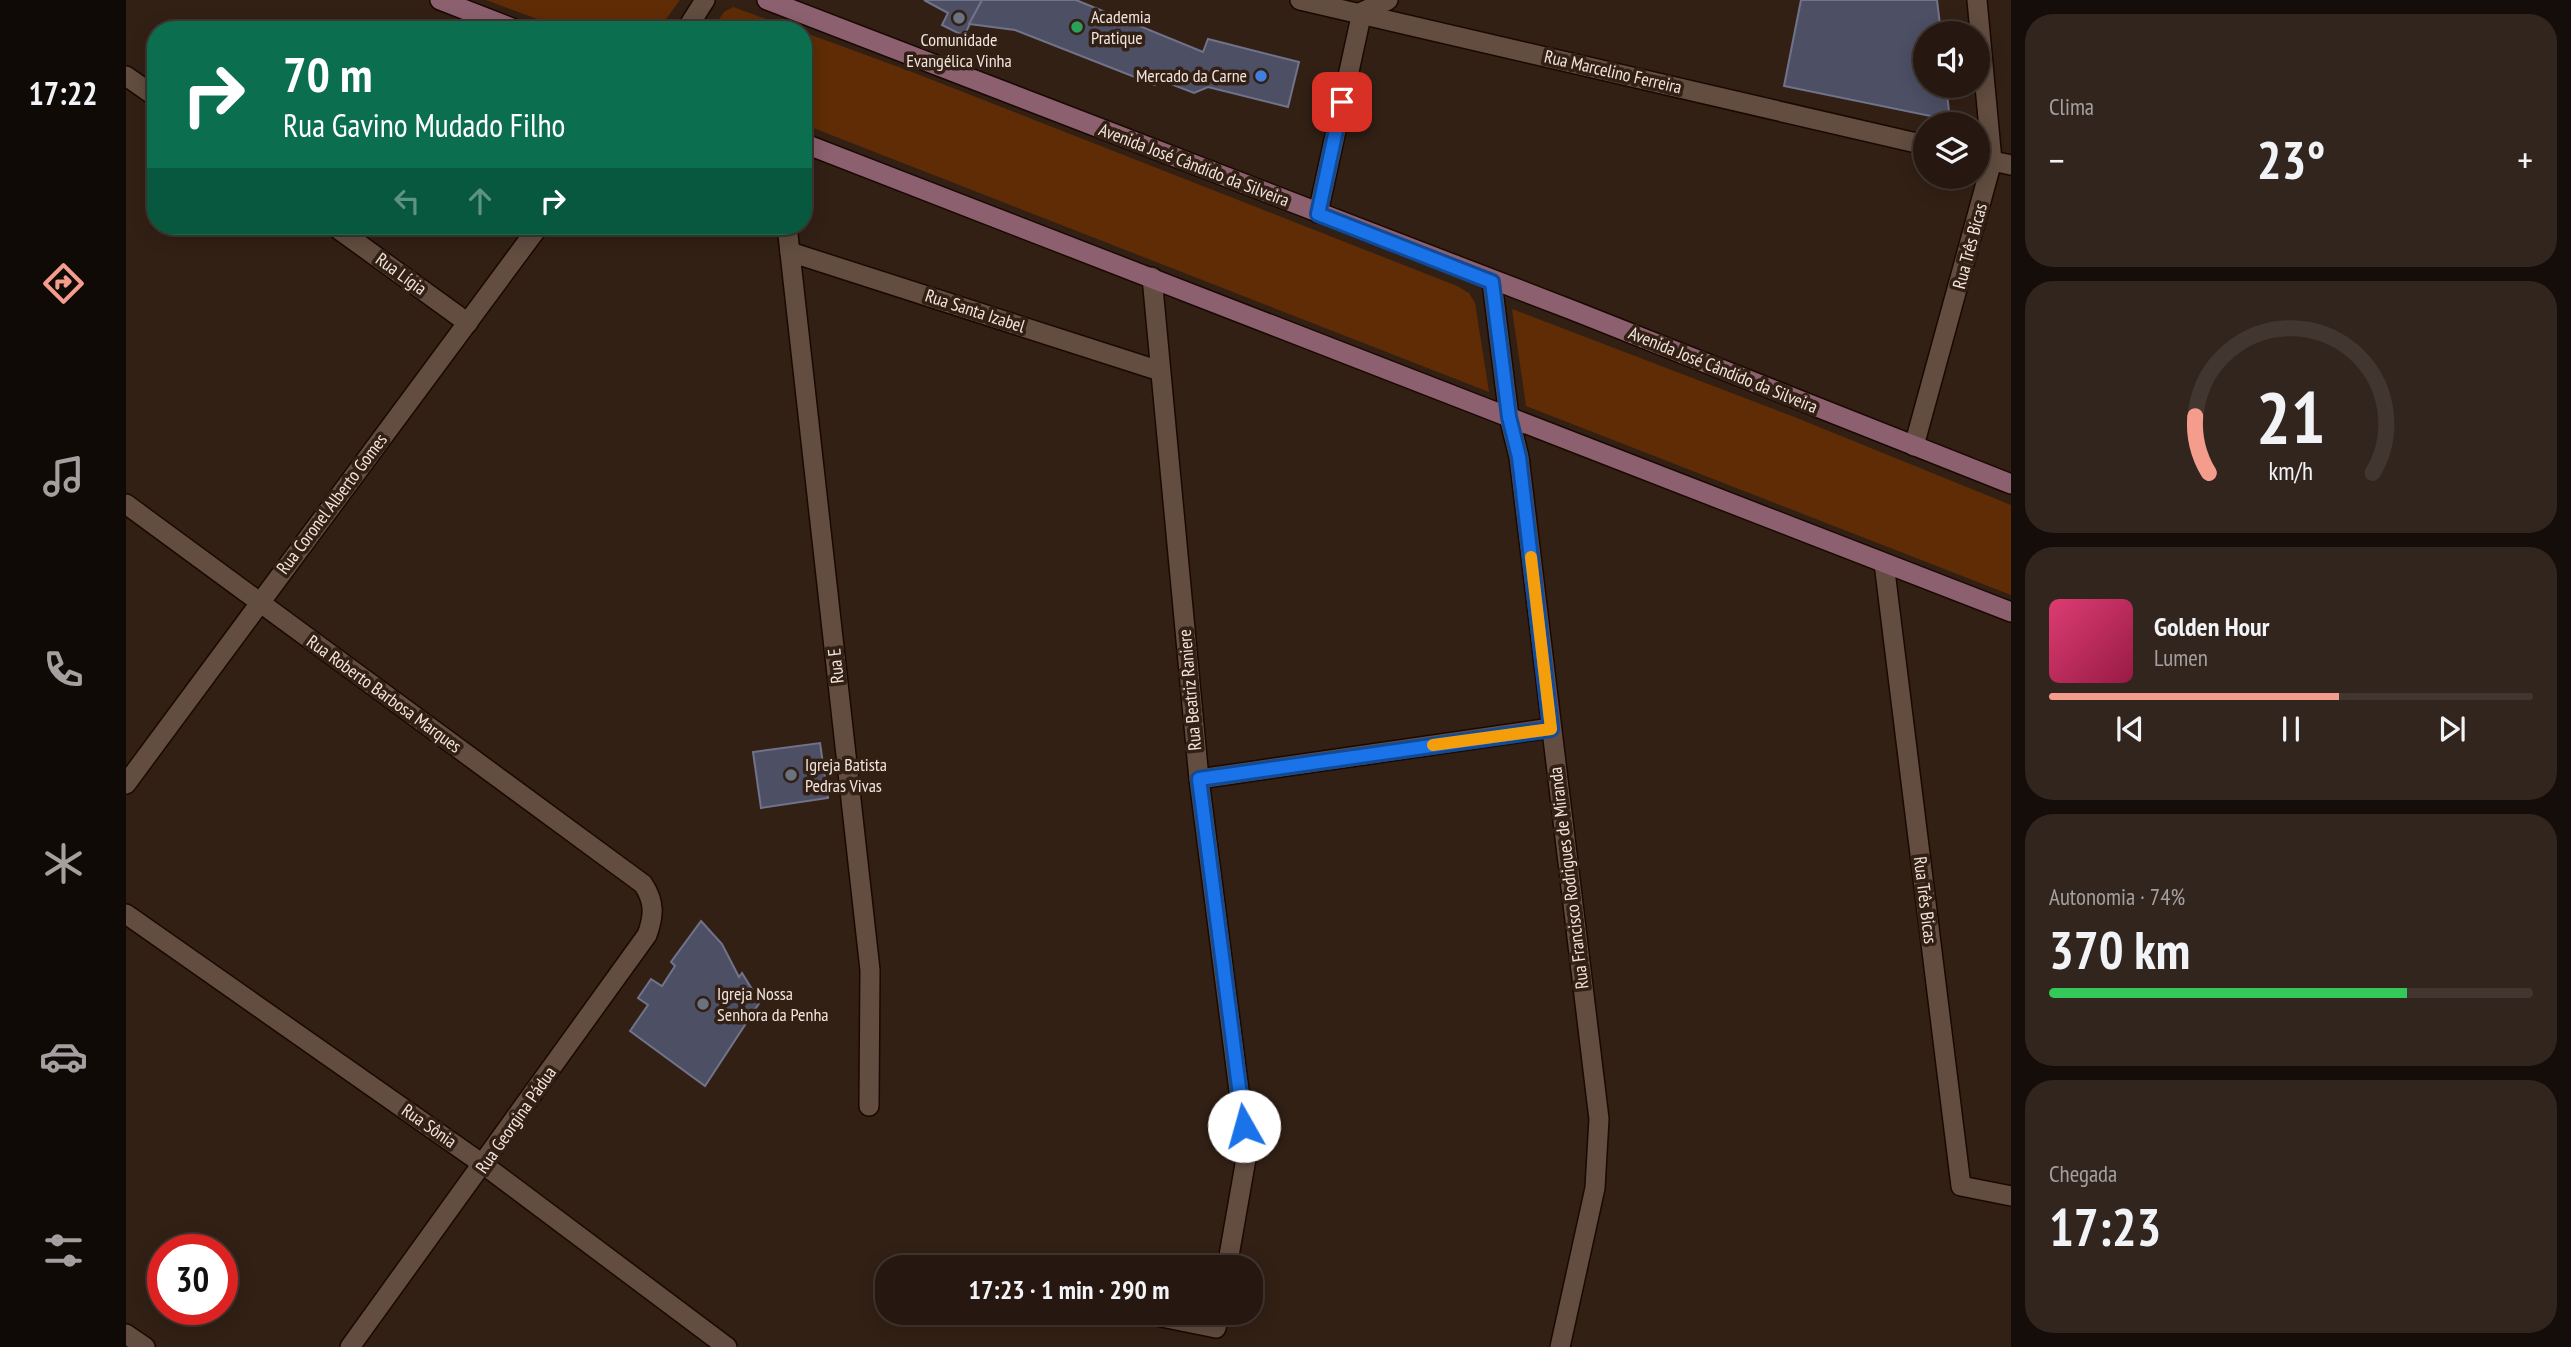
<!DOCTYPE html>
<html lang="pt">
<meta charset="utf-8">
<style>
:root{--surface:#261810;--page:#32251e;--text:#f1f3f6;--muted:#a4a09f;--line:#423730;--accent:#f49d8d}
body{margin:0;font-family:"PT Sans Narrow",sans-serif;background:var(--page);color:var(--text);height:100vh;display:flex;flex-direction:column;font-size:26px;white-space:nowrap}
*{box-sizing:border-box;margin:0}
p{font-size:23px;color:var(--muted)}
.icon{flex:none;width:38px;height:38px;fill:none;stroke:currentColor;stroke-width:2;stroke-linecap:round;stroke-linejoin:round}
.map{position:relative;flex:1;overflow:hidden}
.sheet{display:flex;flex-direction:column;gap:14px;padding:14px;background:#150d09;width:560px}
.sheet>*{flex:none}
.guide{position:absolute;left:21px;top:21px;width:665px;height:214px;border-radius:28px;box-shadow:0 4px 18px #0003,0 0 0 2px var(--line);background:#0b6e4f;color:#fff;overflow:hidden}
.tools{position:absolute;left:1787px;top:21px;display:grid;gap:14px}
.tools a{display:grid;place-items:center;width:77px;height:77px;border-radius:50%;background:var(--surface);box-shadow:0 4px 18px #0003,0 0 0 2px var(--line);font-size:35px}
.speed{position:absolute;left:21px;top:1234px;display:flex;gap:14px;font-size:35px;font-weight:700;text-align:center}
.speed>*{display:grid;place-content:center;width:91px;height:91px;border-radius:50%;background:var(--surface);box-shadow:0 4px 18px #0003,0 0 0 2px var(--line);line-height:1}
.speed .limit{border:10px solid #d22;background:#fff;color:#111}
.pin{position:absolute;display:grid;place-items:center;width:60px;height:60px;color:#fff;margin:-30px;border-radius:14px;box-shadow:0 4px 10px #0006}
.me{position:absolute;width:77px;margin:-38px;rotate:353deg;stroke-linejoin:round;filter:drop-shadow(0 0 5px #0008)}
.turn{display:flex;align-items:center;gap:24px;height:147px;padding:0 21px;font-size:32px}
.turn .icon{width:91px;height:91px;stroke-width:2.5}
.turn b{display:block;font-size:49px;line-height:60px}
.lanes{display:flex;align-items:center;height:66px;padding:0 21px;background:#0003;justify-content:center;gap:35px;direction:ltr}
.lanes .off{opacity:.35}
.big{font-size:52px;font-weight:800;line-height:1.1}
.sheet .widget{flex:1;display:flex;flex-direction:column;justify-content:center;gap:10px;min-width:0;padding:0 24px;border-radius:28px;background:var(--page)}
.sheet .dial{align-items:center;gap:0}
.dial svg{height:182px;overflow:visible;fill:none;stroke:var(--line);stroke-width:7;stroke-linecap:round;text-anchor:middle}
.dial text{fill:var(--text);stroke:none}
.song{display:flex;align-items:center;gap:21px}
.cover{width:84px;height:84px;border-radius:10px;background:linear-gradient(135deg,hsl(340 70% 55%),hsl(340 70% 35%))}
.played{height:7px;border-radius:4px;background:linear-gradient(90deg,var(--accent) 60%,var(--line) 60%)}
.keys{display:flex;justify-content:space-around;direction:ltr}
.heat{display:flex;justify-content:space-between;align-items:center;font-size:38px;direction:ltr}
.charge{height:10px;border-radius:5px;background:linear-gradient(90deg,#34c759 74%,var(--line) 0)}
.trip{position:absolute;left:749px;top:1255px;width:388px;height:70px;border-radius:28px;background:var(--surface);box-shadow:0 4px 18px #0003,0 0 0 2px var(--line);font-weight:800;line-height:70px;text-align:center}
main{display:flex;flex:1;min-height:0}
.tabs{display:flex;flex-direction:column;width:126px;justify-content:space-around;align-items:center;background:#0f0a06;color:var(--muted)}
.tabs .icon{width:49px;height:49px}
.tabs .on{color:var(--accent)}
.tabs b{font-size:32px;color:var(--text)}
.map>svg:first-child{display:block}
</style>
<main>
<nav class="tabs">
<b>17:22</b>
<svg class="icon on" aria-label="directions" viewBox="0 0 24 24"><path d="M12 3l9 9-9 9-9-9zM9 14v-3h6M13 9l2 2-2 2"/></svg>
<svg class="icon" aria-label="music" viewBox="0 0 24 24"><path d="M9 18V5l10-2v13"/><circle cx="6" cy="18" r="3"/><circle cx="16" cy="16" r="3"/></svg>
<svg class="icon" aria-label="phone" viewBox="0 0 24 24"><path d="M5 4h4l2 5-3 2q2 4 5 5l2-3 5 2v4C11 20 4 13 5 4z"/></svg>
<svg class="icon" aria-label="climate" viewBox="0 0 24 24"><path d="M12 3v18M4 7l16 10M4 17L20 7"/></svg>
<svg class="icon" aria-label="car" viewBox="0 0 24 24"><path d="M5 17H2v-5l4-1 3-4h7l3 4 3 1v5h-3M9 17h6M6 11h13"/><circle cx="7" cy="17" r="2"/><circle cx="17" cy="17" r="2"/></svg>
<svg class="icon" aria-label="filters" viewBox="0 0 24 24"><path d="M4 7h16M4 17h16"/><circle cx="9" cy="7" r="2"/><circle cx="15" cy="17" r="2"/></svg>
</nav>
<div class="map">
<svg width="1885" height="1347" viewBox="0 0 1885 1347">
<rect width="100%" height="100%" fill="#322015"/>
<g fill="#5f2c05">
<polygon points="360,0 554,0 532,30 441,30"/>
<polygon points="607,7 670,30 585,30 598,12"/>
<polygon points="677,32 781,70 1331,286 1343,293 1349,303 1363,392 677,124"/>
<polygon points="1386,309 1666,416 1885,505 1885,595 1400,406"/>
</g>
<g fill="#4d4f65" stroke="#70738a" stroke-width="2">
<polygon points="798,0 856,0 838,36 816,25 822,13"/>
<polygon points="856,0 950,0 1077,52 1082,39 1173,62 1162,107 1082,87 1068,93 1032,79 1029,85 889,30 843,24"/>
<polygon points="1675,0 1811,0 1815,33 1799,33 1799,86 1820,86 1823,111 1814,118 1658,86"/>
<polygon points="694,743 702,798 635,808 627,752"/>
<polygon points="575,921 596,944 613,977 616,973 634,1002 579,1086 504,1031 522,1005 512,998 525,979 536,986 549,966 545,962"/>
</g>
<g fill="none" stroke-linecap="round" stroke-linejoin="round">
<defs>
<g id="minor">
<polyline points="560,30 579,0"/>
<polyline points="0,76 30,97"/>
<polyline points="1192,213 1236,12 1262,0"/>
<polyline points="208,226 342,323"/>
<polyline points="661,226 744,970 743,1106"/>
<polyline points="664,252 1034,371"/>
<polyline points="1788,446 1866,161 1851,0"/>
<path d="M0,504l517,380c12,18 11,32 4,51l-297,412"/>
<polyline points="1758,563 1835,1186 1885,1196"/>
<polyline points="1073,779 1121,1153 1101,1267"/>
<polyline points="0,784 413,226"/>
<polyline points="0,914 358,1165 601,1347"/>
<polyline points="768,1266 775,1267"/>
<polyline points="1011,1312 1090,1328 1093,1312"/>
<polyline points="0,1334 19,1347"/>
</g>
<g id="tertiary">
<polyline points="1174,0 1799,145"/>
<polyline points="1852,158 1885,165"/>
<polyline points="1026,277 1073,779 1425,728"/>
<polyline points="1366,282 1383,417 1393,457 1473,1119 1469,1188 1434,1347"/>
</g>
<g id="secondary">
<polyline points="314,0 391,30"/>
<polyline points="641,0 1446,310 1885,484"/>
<polyline points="677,143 1885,612"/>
</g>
</defs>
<use href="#minor" stroke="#1a0902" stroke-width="22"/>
<use href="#tertiary" stroke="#1a0902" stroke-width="22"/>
<use href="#secondary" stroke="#1a0902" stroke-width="22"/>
<use href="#minor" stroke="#624d40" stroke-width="19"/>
<use href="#tertiary" stroke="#624d40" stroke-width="19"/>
<use href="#secondary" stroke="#8c606f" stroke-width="19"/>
</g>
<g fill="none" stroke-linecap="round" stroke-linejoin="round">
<defs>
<polyline id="route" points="1118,1126 1073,779 1425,729 1393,457 1383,417 1366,282 1192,214 1216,102"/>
</defs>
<use href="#route" stroke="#114b97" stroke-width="18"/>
<use href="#route" stroke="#1a73e8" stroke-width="12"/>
<polyline stroke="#f59e0b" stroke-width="12" points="1307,745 1425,729 1405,557"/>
</g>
<g fill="#6b7280" stroke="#322015" stroke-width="2.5">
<circle cx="833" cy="18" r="7"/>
<circle cx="665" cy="775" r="7"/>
<circle cx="577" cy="1004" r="7"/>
</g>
<circle fill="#2e9e5b" stroke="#322015" stroke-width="2.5" cx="951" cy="27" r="7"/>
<circle fill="#3f7fe0" stroke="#322015" stroke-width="2.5" cx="1135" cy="76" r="7"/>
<g text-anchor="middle" stroke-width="7" stroke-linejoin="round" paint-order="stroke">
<g font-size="18" fill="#f1e4dd" stroke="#322015" text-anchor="start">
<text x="965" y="23">Academia<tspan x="965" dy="21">Pratique</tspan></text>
<text x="833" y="46" text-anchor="middle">Comunidade<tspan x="833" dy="21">Evangélica Vinha</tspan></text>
<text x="1121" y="82" text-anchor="end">Mercado da Carne</text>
<text x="679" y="771">Igreja Batista<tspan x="679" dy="21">Pedras Vivas</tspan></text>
<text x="591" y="1000">Igreja Nossa<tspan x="591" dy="21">Senhora da Penha</tspan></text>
</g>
<g font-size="18" fill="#f1e4dd" stroke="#322015">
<text transform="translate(1487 72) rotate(13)" y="6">Rua Marcelino Ferreira</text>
<text transform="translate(1068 165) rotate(21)" y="6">Avenida José Cândido da Silveira</text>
<text transform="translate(1844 246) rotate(-75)" y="6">Rua Três Bicas</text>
<text transform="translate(275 274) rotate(36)" y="6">Rua Lígia</text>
<text transform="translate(849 311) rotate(18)" y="6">Rua Santa Izabel</text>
<text transform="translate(1597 370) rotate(22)" y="6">Avenida José Cândido da Silveira</text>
<text transform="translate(206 504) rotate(-53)" y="6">Rua Coronel Alberto Gomes</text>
<text transform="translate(710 666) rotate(-96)" y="6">Rua E</text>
<text transform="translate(1064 690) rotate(-95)" y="6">Rua Beatriz Raniere</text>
<text transform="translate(258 694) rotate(36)" y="6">Rua Roberto Barbosa Marques</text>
<text transform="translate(1443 878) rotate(-97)" y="6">Rua Francisco Rodrigues de Miranda</text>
<text transform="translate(1799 900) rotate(83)" y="6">Rua Três Bicas</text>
<text transform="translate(390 1120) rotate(-55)" y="6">Rua Georgina Pádua</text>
<text transform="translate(303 1126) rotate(35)" y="6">Rua Sônia</text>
</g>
</g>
</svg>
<div class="tools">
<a><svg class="icon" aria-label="sound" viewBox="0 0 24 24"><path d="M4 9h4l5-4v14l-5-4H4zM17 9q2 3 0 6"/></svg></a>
<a><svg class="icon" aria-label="layers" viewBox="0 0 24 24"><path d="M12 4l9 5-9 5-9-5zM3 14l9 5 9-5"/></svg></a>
</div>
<div class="speed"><div class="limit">30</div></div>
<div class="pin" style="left:1216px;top:102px;background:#d93025"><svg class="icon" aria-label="arrive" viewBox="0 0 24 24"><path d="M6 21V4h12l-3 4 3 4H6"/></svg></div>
<svg class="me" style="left:1118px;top:1126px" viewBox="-20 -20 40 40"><circle r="19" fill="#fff"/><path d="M0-13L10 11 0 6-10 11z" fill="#1a73e8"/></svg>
<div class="trip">17:23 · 1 min · 290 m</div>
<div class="guide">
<div class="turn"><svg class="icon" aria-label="right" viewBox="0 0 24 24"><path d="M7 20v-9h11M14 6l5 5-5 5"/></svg><div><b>70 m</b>Rua Gavino Mudado Filho</div></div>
<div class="lanes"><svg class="icon off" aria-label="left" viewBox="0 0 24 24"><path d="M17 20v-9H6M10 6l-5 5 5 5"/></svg><svg class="icon off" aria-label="ahead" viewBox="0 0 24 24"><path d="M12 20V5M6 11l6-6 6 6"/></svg><svg class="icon" aria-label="right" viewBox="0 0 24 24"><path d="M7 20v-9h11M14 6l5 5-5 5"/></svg></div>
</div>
</div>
<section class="sheet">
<div class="widget"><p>Clima</p>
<div class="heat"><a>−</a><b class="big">23°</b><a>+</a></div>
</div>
<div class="widget dial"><svg viewBox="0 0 100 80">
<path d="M14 69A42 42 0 1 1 86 69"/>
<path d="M14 69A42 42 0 0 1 8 44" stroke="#f49d8d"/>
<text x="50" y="56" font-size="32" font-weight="700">21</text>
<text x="50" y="72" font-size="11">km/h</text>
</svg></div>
<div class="widget">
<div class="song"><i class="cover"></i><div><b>Golden Hour</b><p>Lumen</p></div></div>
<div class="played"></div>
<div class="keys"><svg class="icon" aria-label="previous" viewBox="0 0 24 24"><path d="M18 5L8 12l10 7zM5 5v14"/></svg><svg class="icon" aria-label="pause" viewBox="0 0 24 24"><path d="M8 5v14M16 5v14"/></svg><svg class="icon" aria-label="next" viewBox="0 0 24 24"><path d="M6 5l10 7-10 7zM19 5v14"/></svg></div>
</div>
<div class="widget"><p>Autonomia · 74%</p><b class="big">370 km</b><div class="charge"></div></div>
<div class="widget"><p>Chegada</p><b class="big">17:23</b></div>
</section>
</main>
